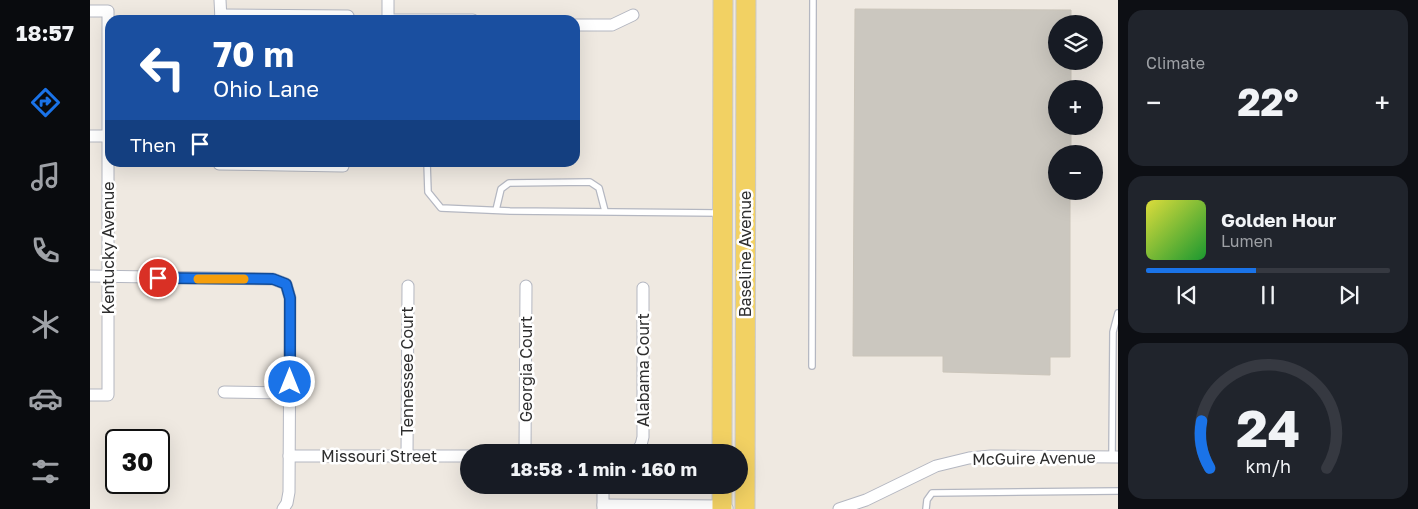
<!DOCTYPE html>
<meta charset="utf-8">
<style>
:root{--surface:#171b24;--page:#20242c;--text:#f1f3f6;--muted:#9ea1a6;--line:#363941;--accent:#1a73e8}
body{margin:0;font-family:"Golos Text",sans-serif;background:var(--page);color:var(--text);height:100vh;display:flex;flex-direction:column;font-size:19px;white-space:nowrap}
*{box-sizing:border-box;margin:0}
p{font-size:16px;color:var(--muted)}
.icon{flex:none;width:28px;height:28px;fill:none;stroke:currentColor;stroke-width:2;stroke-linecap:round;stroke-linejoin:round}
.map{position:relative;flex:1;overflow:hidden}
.panel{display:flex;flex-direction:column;gap:10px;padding:10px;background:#0d0f14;width:300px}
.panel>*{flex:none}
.guide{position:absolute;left:15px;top:15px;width:475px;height:152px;border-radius:15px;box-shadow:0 5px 20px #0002;background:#1a4fa0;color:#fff;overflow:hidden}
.tools{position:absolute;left:958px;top:15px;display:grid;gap:10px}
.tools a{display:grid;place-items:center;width:55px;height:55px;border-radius:50%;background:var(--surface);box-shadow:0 5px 20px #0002;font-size:25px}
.speed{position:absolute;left:15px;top:429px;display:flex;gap:10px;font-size:25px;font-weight:700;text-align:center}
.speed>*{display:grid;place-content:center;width:65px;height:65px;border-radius:50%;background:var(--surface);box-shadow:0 5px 20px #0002;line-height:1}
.speed .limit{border:2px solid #111;border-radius:8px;background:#fff;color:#111}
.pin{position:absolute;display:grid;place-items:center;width:42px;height:42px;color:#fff;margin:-21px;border:2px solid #fff;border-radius:50%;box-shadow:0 1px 5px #0007}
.me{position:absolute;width:55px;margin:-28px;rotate:0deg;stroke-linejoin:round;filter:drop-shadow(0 0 4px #0008)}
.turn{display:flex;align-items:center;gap:18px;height:105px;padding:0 25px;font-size:22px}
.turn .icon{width:65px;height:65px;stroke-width:2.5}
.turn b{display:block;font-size:35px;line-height:42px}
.then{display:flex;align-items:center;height:48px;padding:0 25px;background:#0003;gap:10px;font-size:19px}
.big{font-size:38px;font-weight:700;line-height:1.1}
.panel .widget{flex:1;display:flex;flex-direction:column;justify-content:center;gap:8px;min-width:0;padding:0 18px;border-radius:15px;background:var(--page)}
.panel .dial{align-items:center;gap:0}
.dial svg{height:130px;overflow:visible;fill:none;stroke:var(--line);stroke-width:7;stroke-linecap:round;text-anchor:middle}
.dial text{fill:var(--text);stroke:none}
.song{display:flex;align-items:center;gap:15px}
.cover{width:60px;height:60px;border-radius:8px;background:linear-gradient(135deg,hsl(60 70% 55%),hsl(130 70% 35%))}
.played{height:5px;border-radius:2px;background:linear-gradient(90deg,var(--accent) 45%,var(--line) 45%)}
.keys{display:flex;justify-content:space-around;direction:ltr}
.heat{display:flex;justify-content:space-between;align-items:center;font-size:28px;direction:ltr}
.trip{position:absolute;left:370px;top:444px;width:288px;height:50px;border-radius:25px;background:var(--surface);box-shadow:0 5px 20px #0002;font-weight:700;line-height:50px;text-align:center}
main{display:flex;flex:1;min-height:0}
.tabs{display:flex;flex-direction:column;width:90px;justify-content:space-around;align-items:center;background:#090b0e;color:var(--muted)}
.tabs .icon{width:35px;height:35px}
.tabs .active{color:var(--accent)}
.tabs b{font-size:22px;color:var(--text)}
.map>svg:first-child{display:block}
</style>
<main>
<nav class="tabs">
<b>18:57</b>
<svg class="icon active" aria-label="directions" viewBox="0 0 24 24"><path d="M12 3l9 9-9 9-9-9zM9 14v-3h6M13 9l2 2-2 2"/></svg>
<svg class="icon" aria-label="music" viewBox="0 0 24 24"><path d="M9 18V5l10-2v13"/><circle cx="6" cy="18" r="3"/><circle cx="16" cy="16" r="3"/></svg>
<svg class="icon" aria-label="phone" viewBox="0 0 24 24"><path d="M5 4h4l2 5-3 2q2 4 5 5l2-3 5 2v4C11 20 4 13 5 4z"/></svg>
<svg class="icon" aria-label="climate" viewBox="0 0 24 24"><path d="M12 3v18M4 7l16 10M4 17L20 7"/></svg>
<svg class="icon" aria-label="car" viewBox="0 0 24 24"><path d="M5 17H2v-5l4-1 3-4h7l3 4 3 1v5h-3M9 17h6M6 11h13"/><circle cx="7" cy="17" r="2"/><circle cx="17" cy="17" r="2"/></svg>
<svg class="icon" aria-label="filters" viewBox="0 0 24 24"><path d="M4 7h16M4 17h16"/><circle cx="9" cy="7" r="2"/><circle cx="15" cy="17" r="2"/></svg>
</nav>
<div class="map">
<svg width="1028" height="509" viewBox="0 0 1028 509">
<rect width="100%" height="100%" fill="#efe9e1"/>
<polygon fill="#cbc7bf" stroke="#cbc5ba" points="765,9 981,10 981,24 966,24 966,61 981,61 981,89 966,89 966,126 981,126 981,154 966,154 966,191 980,191 980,357 960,357 960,375 853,372 853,356 763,356"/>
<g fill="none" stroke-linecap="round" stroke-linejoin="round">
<defs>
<g id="service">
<polyline points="337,162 338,192 351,208 420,211 629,213"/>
<polyline points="406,210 411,189 419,183 500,182 509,188 515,211"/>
<polyline points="722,366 723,0"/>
<polyline points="1022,457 1023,332 1028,313"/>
<polyline points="836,509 837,500 842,493 1028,491"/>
</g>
<g id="minor">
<polyline points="130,0 131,20"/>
<polyline points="298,0 298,20"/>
<polyline points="0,11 18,11 18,395 0,395"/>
<polyline points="131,15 258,16"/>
<polyline points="298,20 383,20"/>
<polyline points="485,25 522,25 543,15"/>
<polyline points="0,136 18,136"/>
<polyline points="129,162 129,164 253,166 254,162"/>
<polyline points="0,276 183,279 196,284 200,298 199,492 197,503 193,509"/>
<polyline points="134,392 200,393"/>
<polyline points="435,452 436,286"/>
<polyline points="546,452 551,445 553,437 553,288"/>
<polyline points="199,456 379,456"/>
<polyline points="317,456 318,286"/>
<polyline points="513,485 513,509"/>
<polyline points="513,505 632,506 637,508"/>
<polyline points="749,509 776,500 846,466 879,458 901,456 1028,457"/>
</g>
<g id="primary">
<polyline points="632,452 633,0"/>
<polyline points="632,485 632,509"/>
<polyline points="655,509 656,0"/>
</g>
</defs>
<use href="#service" stroke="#b4b7c1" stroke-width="8"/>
<use href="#minor" stroke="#b4b7c1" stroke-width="13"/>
<use href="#primary" stroke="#c9c9c9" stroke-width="21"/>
<use href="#service" stroke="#fff" stroke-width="5.5"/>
<use href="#minor" stroke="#fff" stroke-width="11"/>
<use href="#primary" stroke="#f2d163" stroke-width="19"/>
</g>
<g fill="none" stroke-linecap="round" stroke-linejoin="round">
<defs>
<polyline id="route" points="68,278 183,279 196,284 200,298 200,382"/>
</defs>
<use href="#route" stroke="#114b97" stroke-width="12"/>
<use href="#route" stroke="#1a73e8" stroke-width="9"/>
<polyline stroke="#f59e0b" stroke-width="9" points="108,279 154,279"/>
</g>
<g text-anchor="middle" stroke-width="5" stroke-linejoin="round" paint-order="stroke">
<g font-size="16" fill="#2e2e2e" stroke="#fff">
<text transform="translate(18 248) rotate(-90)" y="6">Kentucky Avenue</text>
<text transform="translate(655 254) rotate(-90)" y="6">Baseline Avenue</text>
<text transform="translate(436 369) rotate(-90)" y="6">Georgia Court</text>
<text transform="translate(553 370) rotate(-90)" y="6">Alabama Court</text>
<text transform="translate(317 371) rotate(-90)" y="6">Tennessee Court</text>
<text x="289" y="462">Missouri Street</text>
<text transform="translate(944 458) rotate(-1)" y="6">McGuire Avenue</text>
</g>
</g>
</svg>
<div class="tools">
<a><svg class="icon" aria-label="layers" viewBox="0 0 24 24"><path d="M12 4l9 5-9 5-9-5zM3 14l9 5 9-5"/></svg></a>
<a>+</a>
<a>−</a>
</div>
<div class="speed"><div class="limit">30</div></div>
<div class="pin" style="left:68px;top:278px;background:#d93025"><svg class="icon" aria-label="arrive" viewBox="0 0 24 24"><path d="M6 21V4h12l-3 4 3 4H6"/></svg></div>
<svg class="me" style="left:200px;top:382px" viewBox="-20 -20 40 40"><circle r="17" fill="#1a73e8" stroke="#fff" stroke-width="3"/><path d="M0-11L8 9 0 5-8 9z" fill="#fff"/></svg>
<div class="trip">18:58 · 1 min · 160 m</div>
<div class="guide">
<div class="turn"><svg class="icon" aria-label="left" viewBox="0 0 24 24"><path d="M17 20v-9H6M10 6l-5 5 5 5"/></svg><div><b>70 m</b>Ohio Lane</div></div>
<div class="then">Then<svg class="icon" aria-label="arrive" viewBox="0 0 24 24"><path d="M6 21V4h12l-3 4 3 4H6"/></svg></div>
</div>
</div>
<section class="panel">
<div class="widget"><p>Climate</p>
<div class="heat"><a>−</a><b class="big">22°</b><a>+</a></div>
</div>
<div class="widget">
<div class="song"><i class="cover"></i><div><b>Golden Hour</b><p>Lumen</p></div></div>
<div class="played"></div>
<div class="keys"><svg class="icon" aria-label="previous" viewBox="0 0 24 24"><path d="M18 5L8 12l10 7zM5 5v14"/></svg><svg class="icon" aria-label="pause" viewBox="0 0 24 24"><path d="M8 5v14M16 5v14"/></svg><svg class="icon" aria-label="next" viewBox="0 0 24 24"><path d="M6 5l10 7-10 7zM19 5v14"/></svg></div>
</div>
<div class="widget dial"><svg viewBox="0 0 100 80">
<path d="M14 69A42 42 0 1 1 86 69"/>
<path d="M14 69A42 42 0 0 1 9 40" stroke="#1a73e8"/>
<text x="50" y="56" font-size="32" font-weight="700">24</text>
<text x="50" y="72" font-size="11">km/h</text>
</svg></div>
</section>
</main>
